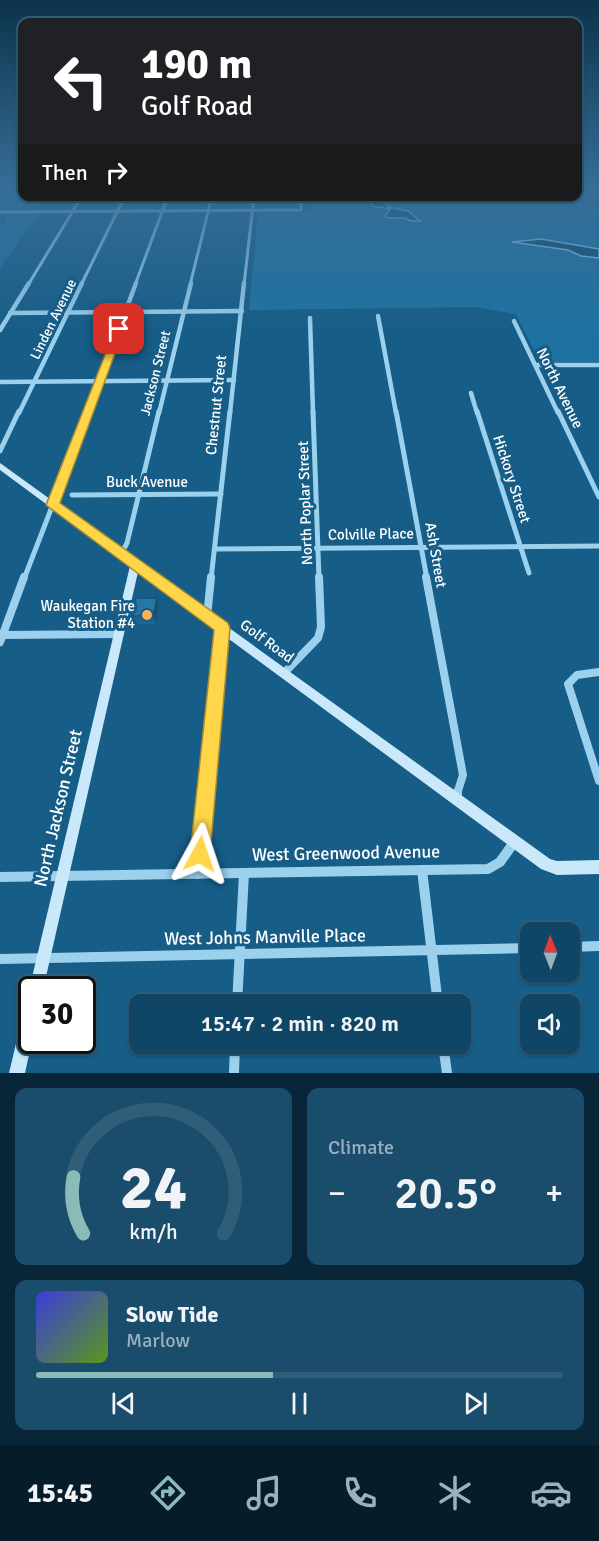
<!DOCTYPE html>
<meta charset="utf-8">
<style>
:root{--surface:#104665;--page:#194d6b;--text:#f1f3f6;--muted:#9cb1bf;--line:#305e79;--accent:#8bbbb9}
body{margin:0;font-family:Signika,sans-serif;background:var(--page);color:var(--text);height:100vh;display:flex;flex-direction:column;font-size:22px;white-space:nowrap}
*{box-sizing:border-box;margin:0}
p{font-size:20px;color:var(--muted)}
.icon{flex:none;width:33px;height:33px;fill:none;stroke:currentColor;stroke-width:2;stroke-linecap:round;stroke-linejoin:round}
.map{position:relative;height:1073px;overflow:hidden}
.drawer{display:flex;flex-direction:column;gap:15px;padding:15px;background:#092638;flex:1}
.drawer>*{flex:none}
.top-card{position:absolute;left:18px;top:18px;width:564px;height:183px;border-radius:12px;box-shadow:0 2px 4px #0004,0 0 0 2px var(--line);background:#202124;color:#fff;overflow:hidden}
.needle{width:39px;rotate:359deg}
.controls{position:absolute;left:520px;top:922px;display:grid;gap:12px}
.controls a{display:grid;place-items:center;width:60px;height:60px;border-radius:12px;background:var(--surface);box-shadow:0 2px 4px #0004,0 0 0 2px var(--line);font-size:30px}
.speed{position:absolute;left:18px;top:976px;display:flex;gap:12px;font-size:30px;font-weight:700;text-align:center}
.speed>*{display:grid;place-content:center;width:78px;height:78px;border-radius:50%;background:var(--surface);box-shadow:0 2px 4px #0004,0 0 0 2px var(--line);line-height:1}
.speed .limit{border:3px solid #111;border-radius:9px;background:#fff;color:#111}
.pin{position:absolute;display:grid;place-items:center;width:51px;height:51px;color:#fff;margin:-26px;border-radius:12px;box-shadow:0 3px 9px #0006}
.me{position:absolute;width:66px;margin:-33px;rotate:5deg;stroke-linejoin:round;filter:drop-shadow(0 0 4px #0008)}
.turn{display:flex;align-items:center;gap:21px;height:126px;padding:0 24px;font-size:27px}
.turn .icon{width:78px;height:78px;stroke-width:2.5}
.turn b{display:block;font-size:42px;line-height:51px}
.then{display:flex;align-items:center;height:57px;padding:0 24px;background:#0003;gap:12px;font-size:22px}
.big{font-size:45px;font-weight:600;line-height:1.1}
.drawer .tile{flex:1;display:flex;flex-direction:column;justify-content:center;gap:9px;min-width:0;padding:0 21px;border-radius:12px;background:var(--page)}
.drawer .dial{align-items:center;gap:0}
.dial svg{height:156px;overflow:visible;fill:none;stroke:var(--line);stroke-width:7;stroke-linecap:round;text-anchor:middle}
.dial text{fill:var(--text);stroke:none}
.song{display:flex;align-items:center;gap:18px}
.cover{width:72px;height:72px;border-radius:9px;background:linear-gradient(135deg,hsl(240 70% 55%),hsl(90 70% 35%))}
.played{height:6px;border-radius:3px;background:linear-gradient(90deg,var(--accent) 45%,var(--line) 45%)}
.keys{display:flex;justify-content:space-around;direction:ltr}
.heat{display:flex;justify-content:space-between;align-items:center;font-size:33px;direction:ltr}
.drawer .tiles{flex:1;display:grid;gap:15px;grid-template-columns:1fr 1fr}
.tile:last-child{grid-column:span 2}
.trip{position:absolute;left:129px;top:994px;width:342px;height:60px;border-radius:12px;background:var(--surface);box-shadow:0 2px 4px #0004,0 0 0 2px var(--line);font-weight:600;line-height:60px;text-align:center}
.menu{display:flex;height:96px;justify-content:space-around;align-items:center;background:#061c28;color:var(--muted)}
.menu .icon{width:42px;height:42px}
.menu .current{color:var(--accent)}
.menu b{font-size:27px;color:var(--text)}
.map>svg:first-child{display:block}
</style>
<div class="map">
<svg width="599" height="1073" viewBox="0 0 599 1073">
<rect width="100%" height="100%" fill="#165d87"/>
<g fill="#1e72a1">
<polygon points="4,186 22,186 22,196 47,197 37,209 0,209 0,193"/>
<polygon points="578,186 599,186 599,362 540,362 516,314 475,307 249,310 258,213 310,212 308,197 578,196"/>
<polygon points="5,213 39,213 0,268 0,224 6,223"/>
</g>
<g fill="#0e4364" stroke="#8ecff1" stroke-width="1.5">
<polygon points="355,197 387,203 388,207 408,211 420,221 411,221 405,218 387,218 385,216 390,209 373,206 371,201"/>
<polygon points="541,239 599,249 599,258 581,256 568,250 512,242"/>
</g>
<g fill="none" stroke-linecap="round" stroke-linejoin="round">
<g stroke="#9cd1ee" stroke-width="3">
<polyline points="0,212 301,210 301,196"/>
<polyline points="28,285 82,196"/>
<polyline points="81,285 125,196"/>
<polyline points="135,285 168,196"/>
<polyline points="190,285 212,196"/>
<polyline points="244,285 254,196"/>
</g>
<g stroke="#9cd1ee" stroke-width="4.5">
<polyline points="10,313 242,311"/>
<polyline points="378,316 396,413"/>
<polyline points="310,318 313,413"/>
<polyline points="514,321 558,413"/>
<polyline points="0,330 29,283"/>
<polyline points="536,365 599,365"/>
<polyline points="0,382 234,380"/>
<polyline points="471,393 477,413"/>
<polyline points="19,413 82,283"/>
<polyline points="88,413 136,283"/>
<polyline points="159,413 191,283"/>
<polyline points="230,413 244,283"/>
</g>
<g stroke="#9cd1ee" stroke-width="5">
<polyline points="313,411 319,579"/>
<polyline points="396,411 427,579"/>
<polyline points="477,411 529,573"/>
<polyline points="558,411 599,497"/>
<polyline points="0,451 19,411"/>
<polyline points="72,495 221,494"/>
<polyline points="215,549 599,546"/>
<polyline points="121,554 127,543 159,411"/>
<polyline points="24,579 89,411"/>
<polyline points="211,579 230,411"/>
</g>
<g stroke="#9cd1ee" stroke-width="8">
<polyline points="426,577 463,775 457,794"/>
<polyline points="207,617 211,577"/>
<polyline points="1,635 118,634"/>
<polyline points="0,642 24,577"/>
<polyline points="599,672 577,675 568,684 599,781"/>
<polyline points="284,673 318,638 321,627 319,577"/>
<polyline points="206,794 222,628"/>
</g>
<g stroke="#9cd1ee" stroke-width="10">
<polyline points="456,797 457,793"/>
<polyline points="422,870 438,1005"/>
<polyline points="198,874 206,793"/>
<polyline points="0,877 488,869 500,862 515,841"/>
<polyline points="570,947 599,946"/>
<polyline points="0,959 531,948"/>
<polyline points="237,1005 244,873"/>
<polyline points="443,1044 447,1073"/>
<polyline points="234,1073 235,1044"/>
</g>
<g fill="#c9e8fa" fill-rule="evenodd">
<polygon points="0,463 550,859 557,861 599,860 599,874 557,875 541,869 138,572 43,990 32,990 31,995 29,990 130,566 0,470"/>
<polygon points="32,1003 32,1041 25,1073 9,1073 24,1010 27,1005"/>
</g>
</g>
<polygon fill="#1f668f" points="159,607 156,624 135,624 133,616"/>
<polygon fill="#195374" points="157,598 159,607 156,624 153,616"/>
<polygon fill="#2477a6" stroke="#195374" stroke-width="1.5" points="136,598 157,598 153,616 133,616"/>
<linearGradient id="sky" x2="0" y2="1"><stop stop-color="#0c334a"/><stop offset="0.55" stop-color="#366d96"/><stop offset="1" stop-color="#366d96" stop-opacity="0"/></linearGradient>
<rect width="599" height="336" fill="url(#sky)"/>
<polygon fill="#ffd54a" stroke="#a68a30" stroke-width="1.5" points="116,327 124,329 60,503 228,623 230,628 210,854 207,861 200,864 193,861 190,854 214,630 46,505"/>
<circle fill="#ffaf59" stroke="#165d87" stroke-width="2" cx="147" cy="615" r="6"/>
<g text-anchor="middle" stroke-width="6" stroke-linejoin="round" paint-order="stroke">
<g font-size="14" fill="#fff" stroke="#165d87">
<text transform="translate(53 319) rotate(-64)" y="5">Linden Avenue</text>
<text transform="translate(155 373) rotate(-76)" y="5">Jackson Street</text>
</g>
<g font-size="15" fill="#fff" stroke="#165d87">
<text transform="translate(560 388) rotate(64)" y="5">North Avenue</text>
<text transform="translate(216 405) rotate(-84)" y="5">Chestnut Street</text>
<text transform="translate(512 479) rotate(72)" y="5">Hickory Street</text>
<text x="147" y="487">Buck Avenue</text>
<text transform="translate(305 503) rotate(-92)" y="5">North Poplar Street</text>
<text transform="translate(371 534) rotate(-1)" y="5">Colville Place</text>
<text transform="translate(436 555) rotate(80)" y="5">Ash Street</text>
<text transform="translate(267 641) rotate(36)" y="5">Golf Road</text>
</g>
<g font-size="15" fill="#fff" stroke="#165d87" text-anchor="end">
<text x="135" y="611">Waukegan Fire<tspan x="135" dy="17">Station #4</tspan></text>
</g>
<g font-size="18" fill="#fff" stroke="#165d87">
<text transform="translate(58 808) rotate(-77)" y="6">North Jackson Street</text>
<text transform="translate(346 853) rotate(-1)" y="6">West Greenwood Avenue</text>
<text transform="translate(265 937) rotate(-1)" y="6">West Johns Manville Place</text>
</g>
</g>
</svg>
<div class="controls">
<a><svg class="needle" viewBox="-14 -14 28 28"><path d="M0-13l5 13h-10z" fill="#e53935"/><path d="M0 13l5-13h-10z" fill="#9cb1bf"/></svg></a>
<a><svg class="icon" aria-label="sound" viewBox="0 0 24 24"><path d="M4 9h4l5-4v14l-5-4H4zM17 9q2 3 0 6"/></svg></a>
</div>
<div class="speed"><div class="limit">30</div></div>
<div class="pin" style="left:119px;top:329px;background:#d93025"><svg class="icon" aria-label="arrive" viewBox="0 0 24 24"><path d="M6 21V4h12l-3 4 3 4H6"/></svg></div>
<svg class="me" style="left:200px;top:854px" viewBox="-20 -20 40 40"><path d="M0-17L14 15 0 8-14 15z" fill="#ffd54a" stroke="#fff" stroke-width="4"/></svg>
<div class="trip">15:47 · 2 min · 820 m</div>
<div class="top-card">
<div class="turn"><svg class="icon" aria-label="left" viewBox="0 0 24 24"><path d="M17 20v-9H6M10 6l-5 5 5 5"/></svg><div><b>190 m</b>Golf Road</div></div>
<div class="then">Then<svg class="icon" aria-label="right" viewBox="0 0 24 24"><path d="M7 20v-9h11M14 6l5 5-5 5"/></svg></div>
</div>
</div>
<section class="drawer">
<div class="tiles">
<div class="tile dial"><svg viewBox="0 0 100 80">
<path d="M14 69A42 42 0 1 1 86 69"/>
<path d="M14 69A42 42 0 0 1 9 40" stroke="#8bbbb9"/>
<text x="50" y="56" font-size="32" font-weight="700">24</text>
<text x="50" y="72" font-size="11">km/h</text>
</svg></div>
<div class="tile"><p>Climate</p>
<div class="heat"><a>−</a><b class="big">20.5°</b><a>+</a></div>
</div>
<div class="tile">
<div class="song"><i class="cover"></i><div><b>Slow Tide</b><p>Marlow</p></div></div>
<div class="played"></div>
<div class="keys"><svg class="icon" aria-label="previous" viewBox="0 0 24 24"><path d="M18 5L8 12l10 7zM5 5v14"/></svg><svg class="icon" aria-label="pause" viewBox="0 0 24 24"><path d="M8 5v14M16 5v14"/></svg><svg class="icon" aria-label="next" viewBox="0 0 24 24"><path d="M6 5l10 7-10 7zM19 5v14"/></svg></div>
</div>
</div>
</section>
<nav class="menu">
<b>15:45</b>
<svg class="icon current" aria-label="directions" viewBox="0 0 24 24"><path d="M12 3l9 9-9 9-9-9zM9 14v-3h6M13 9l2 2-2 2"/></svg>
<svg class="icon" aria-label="music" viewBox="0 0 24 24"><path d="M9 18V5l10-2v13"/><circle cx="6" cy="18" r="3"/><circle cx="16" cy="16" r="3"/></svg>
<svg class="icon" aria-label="phone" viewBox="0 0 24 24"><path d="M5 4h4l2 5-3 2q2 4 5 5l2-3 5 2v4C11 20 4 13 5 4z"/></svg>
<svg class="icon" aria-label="climate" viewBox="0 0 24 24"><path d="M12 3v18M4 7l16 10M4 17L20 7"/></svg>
<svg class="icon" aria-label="car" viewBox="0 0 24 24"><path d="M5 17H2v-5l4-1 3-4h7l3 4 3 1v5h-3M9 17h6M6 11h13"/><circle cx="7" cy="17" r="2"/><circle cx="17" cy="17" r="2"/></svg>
</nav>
